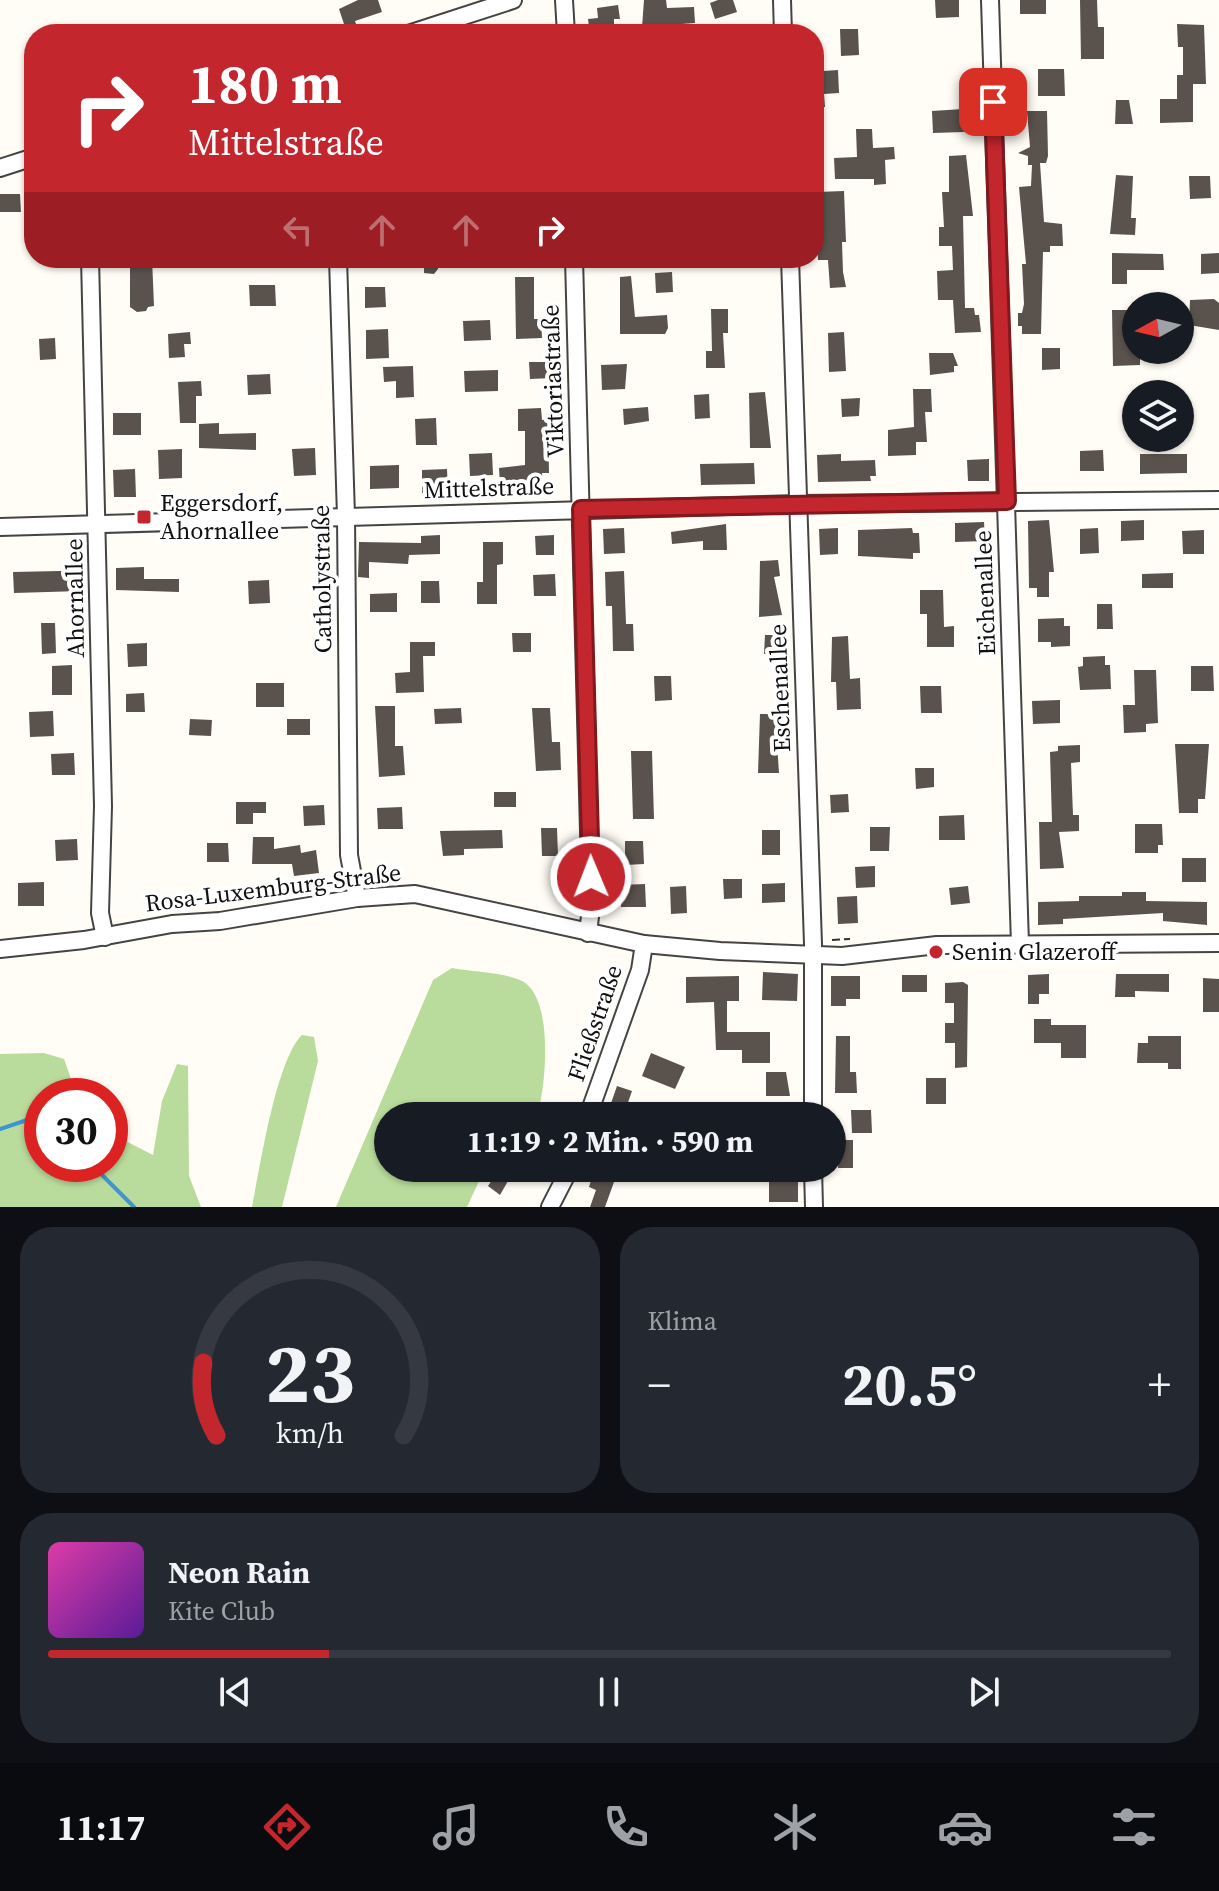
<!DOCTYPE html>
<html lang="de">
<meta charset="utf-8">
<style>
:root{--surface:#171b24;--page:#242831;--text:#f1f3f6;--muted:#9ea1a6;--line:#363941;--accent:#c4262e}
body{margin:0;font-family:"Source Serif 4",serif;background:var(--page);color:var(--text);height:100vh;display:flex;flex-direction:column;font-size:30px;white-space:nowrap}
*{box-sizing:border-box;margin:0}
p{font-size:26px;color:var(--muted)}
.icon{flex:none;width:44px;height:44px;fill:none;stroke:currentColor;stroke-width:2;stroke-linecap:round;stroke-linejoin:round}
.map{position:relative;height:1207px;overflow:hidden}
.panel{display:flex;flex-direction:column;gap:20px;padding:20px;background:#0d0f14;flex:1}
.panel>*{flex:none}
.hud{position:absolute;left:24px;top:24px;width:800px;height:244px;border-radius:32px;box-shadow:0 2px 6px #0004;background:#c4262e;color:#fff;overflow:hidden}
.needle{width:52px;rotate:262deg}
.controls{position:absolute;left:1122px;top:292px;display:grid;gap:16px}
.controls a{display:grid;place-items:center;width:72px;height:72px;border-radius:50%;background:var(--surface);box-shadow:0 2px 6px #0004;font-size:40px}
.speed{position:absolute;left:24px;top:1078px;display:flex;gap:16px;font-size:40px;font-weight:700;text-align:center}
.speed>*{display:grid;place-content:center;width:104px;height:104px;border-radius:50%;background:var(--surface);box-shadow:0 2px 6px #0004;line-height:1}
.speed .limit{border:12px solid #d22;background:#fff;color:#111}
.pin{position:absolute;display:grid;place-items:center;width:68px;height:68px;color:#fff;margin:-34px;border-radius:16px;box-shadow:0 4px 12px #0006}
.me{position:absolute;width:88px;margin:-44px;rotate:359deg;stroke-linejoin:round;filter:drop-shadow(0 0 6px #0008)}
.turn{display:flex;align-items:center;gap:28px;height:168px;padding:0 32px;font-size:36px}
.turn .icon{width:104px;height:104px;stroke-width:2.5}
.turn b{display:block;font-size:56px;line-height:68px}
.lanes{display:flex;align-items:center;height:76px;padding:0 32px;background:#0003;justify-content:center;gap:40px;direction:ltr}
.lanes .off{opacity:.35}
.big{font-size:60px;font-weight:700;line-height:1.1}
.panel .card{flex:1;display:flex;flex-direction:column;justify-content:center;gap:12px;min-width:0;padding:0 28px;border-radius:32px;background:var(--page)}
.panel .dial{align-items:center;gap:0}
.dial svg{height:208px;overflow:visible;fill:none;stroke:var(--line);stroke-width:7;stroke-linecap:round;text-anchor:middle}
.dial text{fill:var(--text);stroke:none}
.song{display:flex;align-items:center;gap:24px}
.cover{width:96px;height:96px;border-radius:12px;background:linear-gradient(135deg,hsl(320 70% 55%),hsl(270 70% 35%))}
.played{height:8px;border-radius:4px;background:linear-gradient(90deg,var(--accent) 25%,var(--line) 25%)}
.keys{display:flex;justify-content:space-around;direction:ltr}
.heat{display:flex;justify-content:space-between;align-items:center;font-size:44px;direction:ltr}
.panel .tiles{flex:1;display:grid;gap:20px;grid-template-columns:1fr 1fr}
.card:last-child{grid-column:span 2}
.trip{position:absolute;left:374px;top:1102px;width:472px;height:80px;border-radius:40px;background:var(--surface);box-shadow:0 2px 6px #0004;font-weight:700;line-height:80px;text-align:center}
.menu{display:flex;height:128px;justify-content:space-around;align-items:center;background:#090b0e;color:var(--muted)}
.menu .icon{width:56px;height:56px}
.menu .on{color:var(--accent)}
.menu b{font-size:36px;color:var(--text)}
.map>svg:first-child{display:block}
</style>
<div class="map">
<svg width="1219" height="1207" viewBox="0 0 1219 1207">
<rect width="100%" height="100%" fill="#fffdf5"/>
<g fill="#b9dc9c">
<path d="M452,968c21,4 49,4 68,12 35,14 26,108 17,136h-149v52h97l-18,39h-131l97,-227z"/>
<path d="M302,1035l12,2 4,24 -36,146h-30c8,-39 24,-147 50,-172z"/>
<polygon points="44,1053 64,1059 77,1096 42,1096 42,1164 110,1164 110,1133 153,1155 162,1101 177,1064 188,1066 189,1176 201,1207 0,1207 0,1054"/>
</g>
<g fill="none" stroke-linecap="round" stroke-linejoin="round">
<g stroke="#3f96cf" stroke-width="4">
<polyline points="0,1129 27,1120 42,1128"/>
<polyline points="91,1164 134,1207"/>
</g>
</g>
<g fill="#5a524d">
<polygon points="358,0 378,0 382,12 355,21 358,30 347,33 339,9"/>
<polygon points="644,0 666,0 667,8 694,7 695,23 642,27"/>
<polygon points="718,0 733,0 737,12 715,19 710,3"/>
<polygon points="935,0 959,0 959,17 936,18"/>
<rect x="1020" y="0" width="26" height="14"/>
<polygon points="1080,0 1097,0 1098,27 1104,27 1104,59 1081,59"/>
<polygon points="618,5 620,19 614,19 614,34 590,34 588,19 598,18 597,8"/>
<polygon points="1177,24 1204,25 1206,84 1193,84 1193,122 1160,123 1160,99 1177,99 1177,75 1183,75 1183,47 1178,47"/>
<polygon points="840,29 858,29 859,55 841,56"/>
<polygon points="823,65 823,71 838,70 839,93 824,94 825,107 814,107 814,66"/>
<polygon points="1038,69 1064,69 1065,96 1038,96"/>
<polygon points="1116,100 1129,100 1133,124 1115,124"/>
<polygon points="963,109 964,132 933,133 932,111"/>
<polygon points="1027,111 1047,111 1048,156 1046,163 1040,163 1044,222 1062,224 1063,246 1050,246 1050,252 1043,252 1041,334 1022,334 1022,326 1018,326 1018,313 1022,313 1024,304 1022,264 1026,264 1019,187 1031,186 1032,165 1028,165 1028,156 1018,153 1030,147"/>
<polygon points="856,129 872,129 873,148 894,147 895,159 885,160 886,184 874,185 874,179 835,179 834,158 857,157"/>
<polygon points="966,155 973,216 963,216 965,308 974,308 975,315 979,315 981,332 955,333 953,300 938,300 937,271 953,270 952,246 939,246 939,227 944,227 942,192 949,192 949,156"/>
<polygon points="1116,175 1133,176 1131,218 1136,218 1135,235 1110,234"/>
<polygon points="1189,176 1210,176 1211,198 1190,199"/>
<polygon points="844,191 846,242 842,242 843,272 846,287 830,288 828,260 818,260 815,200 817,192"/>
<polygon points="0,194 20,194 21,212 0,212"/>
<polygon points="1112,253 1163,254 1164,270 1127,270 1127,284 1112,284"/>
<polygon points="1219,253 1219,273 1201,274 1201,254"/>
<polygon points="130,258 152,258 154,306 148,307 146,311 137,312 130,307"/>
<polygon points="405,258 439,258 438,269 434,274 424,273 424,268 404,266"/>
<polygon points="672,272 673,292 656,293 655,273"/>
<polygon points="631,276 635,317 667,315 668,328 665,334 620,334 620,277"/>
<polygon points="515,277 534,277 534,319 541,319 542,338 516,339"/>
<polygon points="249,285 275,285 276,306 250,306"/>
<polygon points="365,287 385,287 386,307 365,308"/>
<polygon points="1214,299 1219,303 1219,330 1189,325 1190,300"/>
<polygon points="711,309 728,309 728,333 723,333 725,368 706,368 706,351 712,351"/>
<polygon points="1112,310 1136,310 1136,350 1140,350 1140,365 1113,366"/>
<polygon points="490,320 491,340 464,341 463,321"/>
<polygon points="388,329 389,358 366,359 366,330"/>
<polygon points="190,332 191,344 184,344 185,357 169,358 168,334"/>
<polygon points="844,332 846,371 829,372 828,333"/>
<polygon points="55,338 56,359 40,360 39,339"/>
<polygon points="1042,348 1060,348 1060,369 1042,370"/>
<polygon points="929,353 953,353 958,366 954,366 954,372 930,375"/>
<polygon points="529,362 554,362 554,378 530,379"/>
<polygon points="627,364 625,389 602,390 601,365"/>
<polygon points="413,366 414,397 396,398 396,381 384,382 383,367"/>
<polygon points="498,370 498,391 465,392 464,371"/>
<polygon points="270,374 271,394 248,395 247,375"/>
<polygon points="201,381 202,396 196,396 196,423 180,423 178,382"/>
<polygon points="913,389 931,389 932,412 925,412 927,442 916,442 916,455 888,456 888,430 914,427"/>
<polygon points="765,392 771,448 750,448 749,393"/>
<polygon points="709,394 710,418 695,419 694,395"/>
<polygon points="860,398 859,416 842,417 841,399"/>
<polygon points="648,407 649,421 624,425 623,409"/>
<polygon points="541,408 542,420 548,419 549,473 542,473 543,484 500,485 499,468 525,465 525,431 518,431 518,409"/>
<rect x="113" y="413" width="28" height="22"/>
<polygon points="436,418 437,445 416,445 415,419"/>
<polygon points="219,423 219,434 256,433 256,450 199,448 199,424"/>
<polygon points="315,448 316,475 294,476 292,449"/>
<polygon points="182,449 182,478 159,479 158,450"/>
<polygon points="1103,450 1104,471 1080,471 1080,451"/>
<polygon points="492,453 493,475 470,476 469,454"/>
<polygon points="841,454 841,461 875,460 876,476 870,476 871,481 818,482 817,455"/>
<polygon points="1140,454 1187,454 1187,473 1140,474"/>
<polygon points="989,459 989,481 968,481 967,460"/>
<polygon points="754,463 755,484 701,485 700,464"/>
<polygon points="399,465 399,488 370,489 370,466"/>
<polygon points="135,469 136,497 114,497 113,470"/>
<polygon points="447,469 448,492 422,493 422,470"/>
<polygon points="1049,520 1054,572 1049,572 1049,597 1037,597 1037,588 1029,588 1028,521"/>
<polygon points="1144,520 1144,540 1121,541 1121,521"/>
<polygon points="984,522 985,541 955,542 955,523"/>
<polygon points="726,524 727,550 703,550 703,541 672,544 671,532"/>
<polygon points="624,528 625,553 604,554 603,529"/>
<polygon points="838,528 838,554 820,555 819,529"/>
<polygon points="912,528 913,533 919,533 920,553 913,553 913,559 858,556 858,530"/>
<polygon points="1098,528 1099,553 1080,554 1080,529"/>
<polygon points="1204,530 1204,554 1183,554 1182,531"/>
<polygon points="440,535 440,554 409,555 408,564 369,562 369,578 358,577 359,542 421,543 421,536"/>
<polygon points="554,535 554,555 536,555 535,536"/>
<polygon points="483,542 503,542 503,564 497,565 497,604 477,604 477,582 483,582"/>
<polygon points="778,560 780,576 774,577 782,615 759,617 760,561"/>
<polygon points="144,567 144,579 179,579 179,592 116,590 116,568"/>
<polygon points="60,571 80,571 81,591 14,593 13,572"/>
<polygon points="624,571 626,624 633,624 634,651 613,651 612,606 606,606 605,572"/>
<polygon points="1173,573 1173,588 1142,588 1142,574"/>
<polygon points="555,574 556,596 534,596 533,575"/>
<polygon points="269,580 270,603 249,604 248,581"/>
<polygon points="421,581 439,581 440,603 421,603"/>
<polygon points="920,590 943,590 944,627 954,626 954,647 927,647 927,614 920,614"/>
<polygon points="397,593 397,612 370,612 370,594"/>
<polygon points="1097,604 1112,604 1113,629 1097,629"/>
<polygon points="1064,618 1064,626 1070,626 1070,646 1051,647 1051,642 1038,642 1038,619"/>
<polygon points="41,623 55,623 56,653 42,654"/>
<polygon points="512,633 531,633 531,652 513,652"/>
<polygon points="765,635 781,635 782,654 764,654"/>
<polygon points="848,636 850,679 860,678 861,709 837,710 836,682 831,682 832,637"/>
<polygon points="410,642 435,642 435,656 423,656 424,692 396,693 395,673 410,672"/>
<polygon points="147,643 147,666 128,667 127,644"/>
<polygon points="1105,656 1105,665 1110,665 1111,689 1080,690 1078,667 1083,666 1083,657"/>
<polygon points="72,665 72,695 52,695 52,666"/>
<polygon points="1191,666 1213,666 1214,691 1191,691"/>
<polygon points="1134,670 1156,670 1158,723 1146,724 1146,732 1124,733 1123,705 1135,705"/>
<polygon points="654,676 671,676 672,700 655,701"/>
<rect x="256" y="683" width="28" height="24"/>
<polygon points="920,686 941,686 942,713 921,713"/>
<polygon points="144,693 145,712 126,712 126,694"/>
<polygon points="1060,700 1060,723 1033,724 1032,701"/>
<polygon points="375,706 395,706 395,746 403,746 405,775 379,777"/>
<polygon points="461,708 462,723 435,724 434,709"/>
<polygon points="532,708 550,708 552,742 560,742 561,770 536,771"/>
<polygon points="53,711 54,736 30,737 29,712"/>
<polygon points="760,714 775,714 779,773 758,773"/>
<polygon points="190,719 212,720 211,736 189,735"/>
<rect x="287" y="719" width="23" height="16"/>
<polygon points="1175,744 1209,744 1205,799 1198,799 1198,813 1179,813"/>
<polygon points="1080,745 1080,762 1071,763 1073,815 1079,815 1079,831 1059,832 1064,868 1040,869 1039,822 1052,822 1050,752 1058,751 1058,746"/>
<polygon points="631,751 652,751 654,819 633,819"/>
<polygon points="74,753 75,775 52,775 51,754"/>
<polygon points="915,768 934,768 934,787 916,789"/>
<rect x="494" y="792" width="22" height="15"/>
<polygon points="848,794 849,812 831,813 830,795"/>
<polygon points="236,802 266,802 266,813 253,813 253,824 236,824"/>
<polygon points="324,805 325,825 304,826 303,806"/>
<polygon points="402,807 403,829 378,829 377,808"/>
<polygon points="964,815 965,840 939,840 939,816"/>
<polygon points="1135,824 1162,824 1163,845 1158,845 1158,853 1135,853"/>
<polygon points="870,827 890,827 889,851 870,851"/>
<polygon points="541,828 557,828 558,856 542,856"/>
<polygon points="502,830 503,848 464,849 464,855 443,856 440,831"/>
<rect x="762" y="830" width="18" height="25"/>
<polygon points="253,837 274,837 274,849 300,845 301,853 316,850 319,873 294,876 292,864 252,864"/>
<polygon points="77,839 78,860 56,861 55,840"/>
<polygon points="625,841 643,841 644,864 625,865"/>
<polygon points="207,843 228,843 229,862 207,862"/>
<rect x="1182" y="858" width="24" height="24"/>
<polygon points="875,866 875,887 856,888 855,867"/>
<polygon points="723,879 742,879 742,898 724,899"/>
<polygon points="44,882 44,906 18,906 18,883"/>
<polygon points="785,883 785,902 762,903 762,884"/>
<polygon points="645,884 646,907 621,907 620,885"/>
<polygon points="686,886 687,913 671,914 670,887"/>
<polygon points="968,886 970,903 951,905 949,888"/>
<polygon points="1122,892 1146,892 1146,901 1207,902 1207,925 1163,921 1163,913 1063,919 1063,924 1038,925 1038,902 1079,901 1079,896 1122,896"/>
<polygon points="857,896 858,923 838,924 837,897"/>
<polygon points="763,972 798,974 797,1001 762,1000"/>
<polygon points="1049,974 1049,994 1039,994 1039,1004 1028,1004 1028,975"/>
<polygon points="1116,974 1169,974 1169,992 1135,991 1135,997 1115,997"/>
<rect x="902" y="975" width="25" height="17"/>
<polygon points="739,976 739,1001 727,1001 727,1032 770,1032 770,1063 742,1063 742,1050 716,1050 714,1002 686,1003 686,977"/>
<polygon points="831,976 860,976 860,999 846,999 846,1006 831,1006"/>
<polygon points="1203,978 1219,979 1219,1012 1203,1012"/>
<polygon points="963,982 968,985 967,1067 955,1068 955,1043 945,1043 945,1023 954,1023 954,1003 945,1003 945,983"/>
<polygon points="1034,1019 1051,1019 1051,1025 1086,1025 1086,1058 1061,1058 1061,1043 1034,1043"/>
<polygon points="836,1036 850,1036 850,1072 856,1072 857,1093 835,1093"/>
<polygon points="1148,1036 1181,1036 1181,1069 1168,1069 1168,1063 1137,1063 1138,1043 1148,1043"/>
<polygon points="651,1053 685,1067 675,1089 642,1076"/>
<polygon points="766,1072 786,1072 790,1096 766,1096"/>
<rect x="926" y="1078" width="20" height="26"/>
<polygon points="617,1086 632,1091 624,1114 609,1109"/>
<polygon points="851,1110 871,1110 872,1133 852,1133"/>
<polygon points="840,1140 853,1140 853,1168 838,1168"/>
<polygon points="500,1168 512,1174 500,1195 488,1186"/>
<polygon points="595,1168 619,1168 605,1207 590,1207 596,1190 589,1187"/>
<rect x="769" y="1182" width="29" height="20"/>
</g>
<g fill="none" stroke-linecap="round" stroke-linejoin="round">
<defs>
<g id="minor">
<polyline points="564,0 566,34"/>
<polyline points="782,0 783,34"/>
<polyline points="990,0 1020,944"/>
<polyline points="408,34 513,0"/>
<polyline points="0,168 34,157"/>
<polyline points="90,258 103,806 100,913 105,937"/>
<polyline points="338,258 346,516 349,855 357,898"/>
<polyline points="574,258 591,908 588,933"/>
<polyline points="790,258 813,944 813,1116"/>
<polyline points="0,527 798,504 1219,500"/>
<polyline points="0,949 84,940 172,924 220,921 357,898 415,894 644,944 720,951 842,956 937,945 1219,943"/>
<polyline points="588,1116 640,970 644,944"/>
<polyline points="813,1168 814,1207"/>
<polyline points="550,1207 570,1168"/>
</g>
</defs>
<use href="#minor" stroke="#444" stroke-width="20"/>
<polyline stroke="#333" stroke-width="2" stroke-dasharray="8 4" stroke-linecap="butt" points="832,940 850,939"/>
<use href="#minor" stroke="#fff" stroke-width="16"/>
</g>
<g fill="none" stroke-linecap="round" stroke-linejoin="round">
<defs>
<polyline id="route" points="591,877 581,509 1007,501 993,102"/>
</defs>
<use href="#route" stroke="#7f191e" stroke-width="20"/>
<use href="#route" stroke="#c4262e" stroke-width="14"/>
</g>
<g fill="#c4262e" stroke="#fff" stroke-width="3">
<rect x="136" y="509" width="16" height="16" rx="4"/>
<circle cx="936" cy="952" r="8"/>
</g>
<g text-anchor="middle" stroke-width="8" stroke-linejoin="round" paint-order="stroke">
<g font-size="24" fill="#111" stroke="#fff">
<text transform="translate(553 381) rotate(-92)" y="8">Viktoriastraße</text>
<text transform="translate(489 488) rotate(-2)" y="8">Mittelstraße</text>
<text transform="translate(322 579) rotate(-91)" y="8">Catholystraße</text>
<text transform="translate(985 593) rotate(-92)" y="8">Eichenallee</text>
<text transform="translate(75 598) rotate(-91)" y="8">Ahornallee</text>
<text transform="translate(780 688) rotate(-92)" y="8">Eschenallee</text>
<text transform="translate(273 888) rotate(-7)" y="8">Rosa-Luxemburg-Straße</text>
<text transform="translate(595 1023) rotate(-71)" y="8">Fließstraße</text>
</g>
<g font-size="24" fill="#111" stroke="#fff" text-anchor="start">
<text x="160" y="511">Eggersdorf,<tspan x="160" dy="28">Ahornallee</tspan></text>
<text x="952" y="960">Senin Glazeroff</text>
</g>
</g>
</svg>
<div class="controls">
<a><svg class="needle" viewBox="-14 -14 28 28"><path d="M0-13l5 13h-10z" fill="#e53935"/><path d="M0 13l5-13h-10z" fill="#9ea1a6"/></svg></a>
<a><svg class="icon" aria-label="layers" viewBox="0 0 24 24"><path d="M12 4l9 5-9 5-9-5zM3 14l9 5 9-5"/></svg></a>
</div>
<div class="speed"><div class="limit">30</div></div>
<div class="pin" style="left:993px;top:102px;background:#d93025"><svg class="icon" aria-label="arrive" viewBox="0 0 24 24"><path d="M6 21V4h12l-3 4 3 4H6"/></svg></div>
<svg class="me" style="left:591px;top:877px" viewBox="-20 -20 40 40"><circle r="17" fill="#c4262e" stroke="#fff" stroke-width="3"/><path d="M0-11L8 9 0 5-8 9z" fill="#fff"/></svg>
<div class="trip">11:19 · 2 Min. · 590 m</div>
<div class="hud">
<div class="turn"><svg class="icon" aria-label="right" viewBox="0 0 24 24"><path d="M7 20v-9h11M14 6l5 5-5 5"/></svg><div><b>180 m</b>Mittelstraße</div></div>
<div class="lanes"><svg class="icon off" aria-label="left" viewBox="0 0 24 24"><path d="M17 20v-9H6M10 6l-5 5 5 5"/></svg><svg class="icon off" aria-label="ahead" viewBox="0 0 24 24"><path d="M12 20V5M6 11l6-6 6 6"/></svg><svg class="icon off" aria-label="ahead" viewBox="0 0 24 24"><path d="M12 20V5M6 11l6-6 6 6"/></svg><svg class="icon" aria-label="right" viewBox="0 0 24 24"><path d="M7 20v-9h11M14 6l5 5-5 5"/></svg></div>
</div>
</div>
<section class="panel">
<div class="tiles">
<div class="card dial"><svg viewBox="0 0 100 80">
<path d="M14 69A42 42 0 1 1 86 69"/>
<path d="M14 69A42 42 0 0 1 9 41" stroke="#c4262e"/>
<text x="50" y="56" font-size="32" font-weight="700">23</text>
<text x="50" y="72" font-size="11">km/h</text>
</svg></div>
<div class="card"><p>Klima</p>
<div class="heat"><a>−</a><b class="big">20.5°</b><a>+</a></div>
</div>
<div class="card">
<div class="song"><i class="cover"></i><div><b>Neon Rain</b><p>Kite Club</p></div></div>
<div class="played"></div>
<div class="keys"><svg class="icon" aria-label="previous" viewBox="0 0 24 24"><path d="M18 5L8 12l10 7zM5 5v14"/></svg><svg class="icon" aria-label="pause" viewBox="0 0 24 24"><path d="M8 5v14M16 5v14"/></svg><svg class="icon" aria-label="next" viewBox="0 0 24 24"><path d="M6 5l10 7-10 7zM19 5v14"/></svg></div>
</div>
</div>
</section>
<nav class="menu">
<b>11:17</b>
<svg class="icon on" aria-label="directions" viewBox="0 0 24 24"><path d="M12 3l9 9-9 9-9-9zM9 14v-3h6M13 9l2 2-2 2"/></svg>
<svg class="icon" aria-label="music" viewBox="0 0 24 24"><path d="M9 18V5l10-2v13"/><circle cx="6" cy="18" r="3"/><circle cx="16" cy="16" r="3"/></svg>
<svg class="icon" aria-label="phone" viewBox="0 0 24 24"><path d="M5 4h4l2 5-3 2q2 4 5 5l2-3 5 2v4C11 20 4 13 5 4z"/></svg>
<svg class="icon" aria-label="climate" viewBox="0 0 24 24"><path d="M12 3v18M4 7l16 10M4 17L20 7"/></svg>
<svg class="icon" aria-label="car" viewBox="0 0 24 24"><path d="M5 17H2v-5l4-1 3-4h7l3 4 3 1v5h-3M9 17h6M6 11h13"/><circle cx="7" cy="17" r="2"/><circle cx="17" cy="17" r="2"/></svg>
<svg class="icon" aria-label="filters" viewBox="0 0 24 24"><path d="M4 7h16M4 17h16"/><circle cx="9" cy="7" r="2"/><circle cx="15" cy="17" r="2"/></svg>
</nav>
